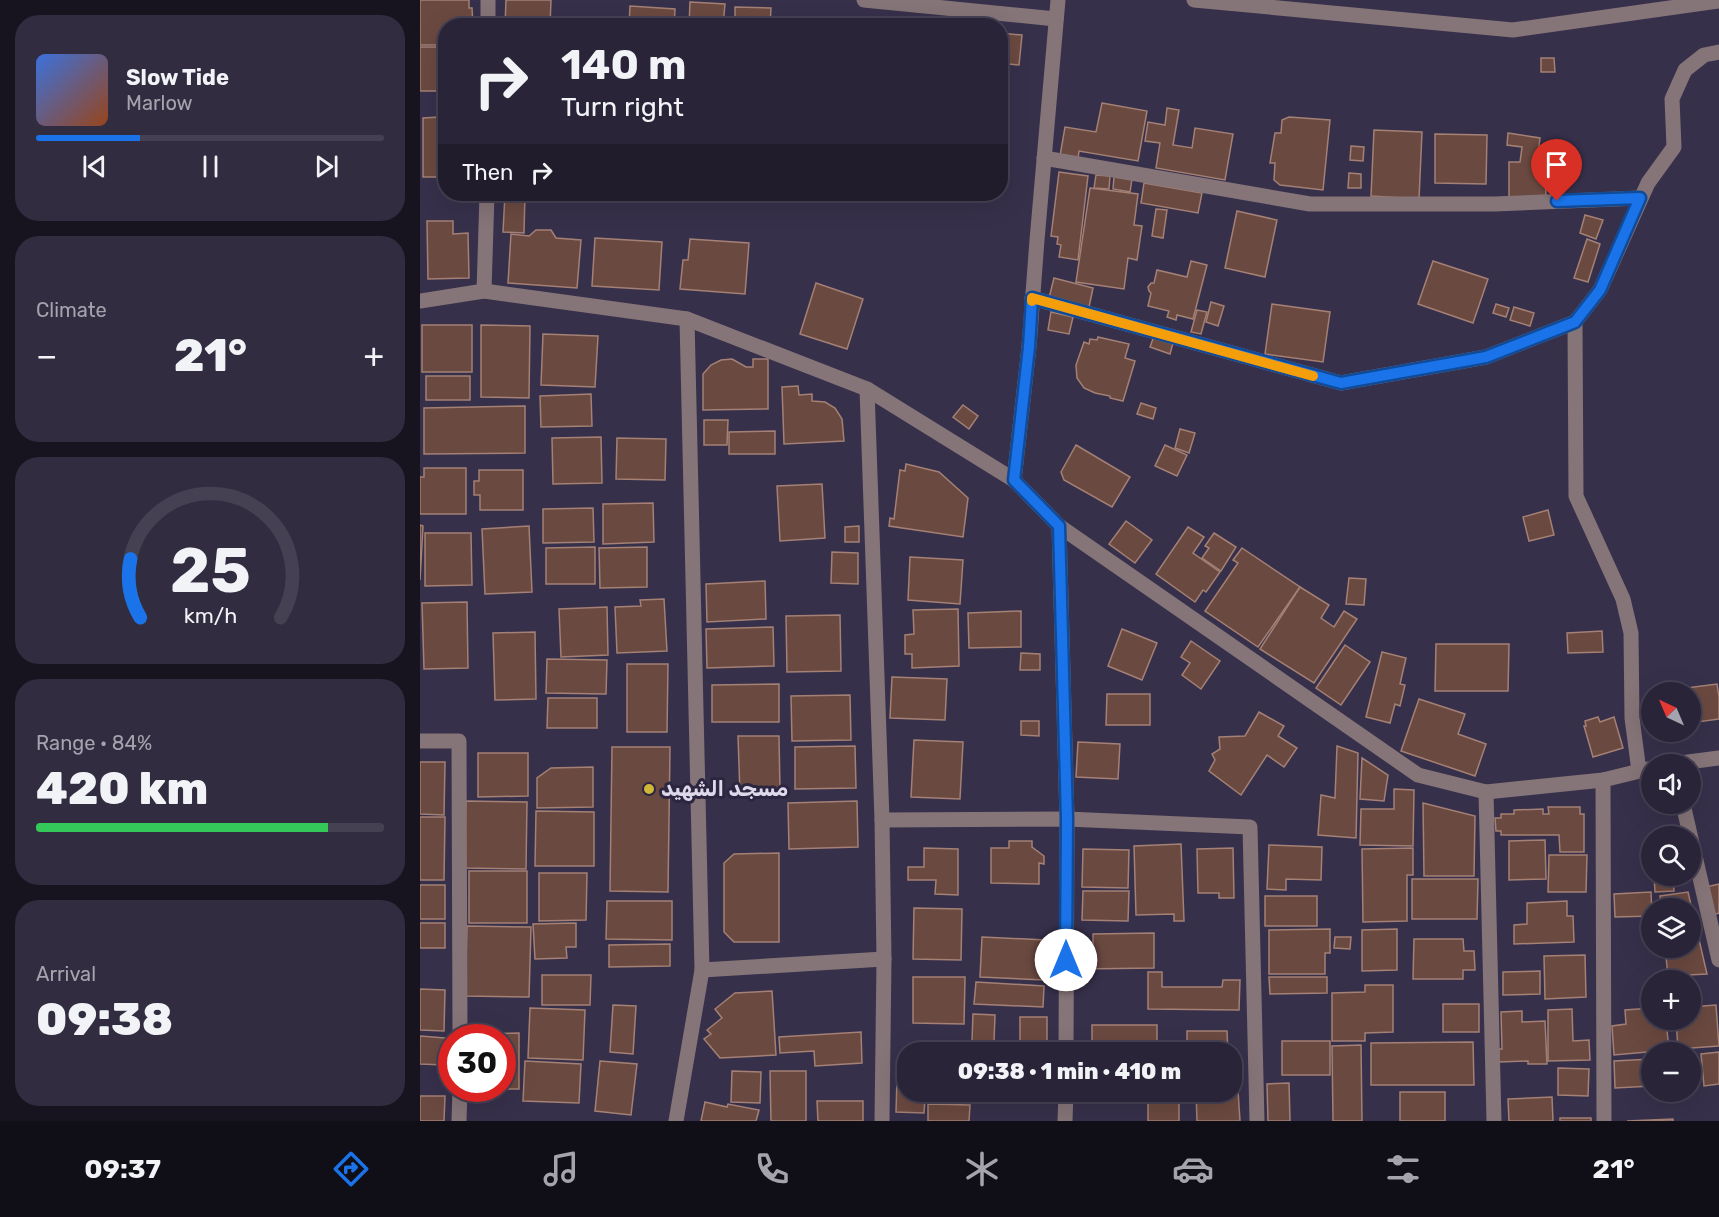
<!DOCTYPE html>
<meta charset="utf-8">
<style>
:root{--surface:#292438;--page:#312c40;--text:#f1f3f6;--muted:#a5a4ae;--line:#454153;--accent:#1a73e8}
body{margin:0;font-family:Rubik,Cairo,sans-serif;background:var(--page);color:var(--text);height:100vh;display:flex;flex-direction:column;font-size:22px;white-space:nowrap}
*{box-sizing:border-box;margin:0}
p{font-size:20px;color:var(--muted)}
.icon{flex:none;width:33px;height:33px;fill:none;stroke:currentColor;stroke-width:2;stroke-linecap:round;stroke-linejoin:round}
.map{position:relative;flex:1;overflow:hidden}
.drawer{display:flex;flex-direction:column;gap:15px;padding:15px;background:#17141f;width:420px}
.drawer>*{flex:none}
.hud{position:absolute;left:18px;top:18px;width:570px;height:183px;border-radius:24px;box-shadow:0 6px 24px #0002,0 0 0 2px var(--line);background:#292438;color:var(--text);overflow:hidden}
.needle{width:39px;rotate:316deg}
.buttons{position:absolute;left:1221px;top:682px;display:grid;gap:12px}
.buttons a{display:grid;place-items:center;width:60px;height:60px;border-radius:50%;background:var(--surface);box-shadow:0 6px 24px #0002,0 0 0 2px var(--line);font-size:30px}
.speed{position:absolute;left:18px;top:1024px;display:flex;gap:12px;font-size:30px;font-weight:700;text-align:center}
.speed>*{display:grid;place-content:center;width:78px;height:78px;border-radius:50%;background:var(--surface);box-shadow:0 6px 24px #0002,0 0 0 2px var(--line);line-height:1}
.speed .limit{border:9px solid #d22;background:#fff;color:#111}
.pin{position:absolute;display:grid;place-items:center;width:51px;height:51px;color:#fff;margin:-62px -26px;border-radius:50% 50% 50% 0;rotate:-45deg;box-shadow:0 0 6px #0007}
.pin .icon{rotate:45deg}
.me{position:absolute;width:66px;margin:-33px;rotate:0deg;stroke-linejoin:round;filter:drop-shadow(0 0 4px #0008)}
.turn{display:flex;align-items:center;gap:21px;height:126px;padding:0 24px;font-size:27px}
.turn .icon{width:78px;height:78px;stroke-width:2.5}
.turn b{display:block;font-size:42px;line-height:51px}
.then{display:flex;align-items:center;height:57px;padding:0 24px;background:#0003;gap:12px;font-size:22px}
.big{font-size:45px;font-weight:800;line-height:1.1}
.drawer .tile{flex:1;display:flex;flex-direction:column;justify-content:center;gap:9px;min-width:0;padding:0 21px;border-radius:24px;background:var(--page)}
.drawer .dial{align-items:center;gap:0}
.dial svg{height:156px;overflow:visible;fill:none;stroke:var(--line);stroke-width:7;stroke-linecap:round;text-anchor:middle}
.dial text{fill:var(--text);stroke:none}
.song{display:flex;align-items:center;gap:18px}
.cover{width:72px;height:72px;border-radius:9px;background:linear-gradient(135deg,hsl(220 70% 55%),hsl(20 70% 35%))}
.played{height:6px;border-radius:3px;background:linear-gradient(90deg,var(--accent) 30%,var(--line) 30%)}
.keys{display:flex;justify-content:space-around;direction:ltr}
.heat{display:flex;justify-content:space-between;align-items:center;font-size:33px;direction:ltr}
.charge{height:9px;border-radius:4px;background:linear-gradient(90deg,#34c759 84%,var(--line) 0)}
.trip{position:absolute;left:477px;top:1042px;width:345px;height:60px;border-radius:24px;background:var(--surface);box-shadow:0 6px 24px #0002,0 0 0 2px var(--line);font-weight:800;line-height:60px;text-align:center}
.menu{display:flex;height:96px;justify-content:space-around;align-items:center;background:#100e16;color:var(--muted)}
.menu .icon{width:42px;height:42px}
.menu .current{color:var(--accent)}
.menu b{font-size:27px;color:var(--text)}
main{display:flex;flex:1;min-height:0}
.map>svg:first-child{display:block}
</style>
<main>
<section class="drawer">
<div class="tile">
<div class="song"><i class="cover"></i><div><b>Slow Tide</b><p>Marlow</p></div></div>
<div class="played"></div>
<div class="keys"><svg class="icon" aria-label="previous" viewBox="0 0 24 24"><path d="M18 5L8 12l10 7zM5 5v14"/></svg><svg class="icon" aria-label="pause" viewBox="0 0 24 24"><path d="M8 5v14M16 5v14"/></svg><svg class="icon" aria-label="next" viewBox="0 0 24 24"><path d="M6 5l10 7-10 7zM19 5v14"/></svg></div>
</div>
<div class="tile"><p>Climate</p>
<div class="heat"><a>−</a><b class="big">21°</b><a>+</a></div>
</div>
<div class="tile dial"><svg viewBox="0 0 100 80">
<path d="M14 69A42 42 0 1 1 86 69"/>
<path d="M14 69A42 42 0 0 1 9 39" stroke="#1a73e8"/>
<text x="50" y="56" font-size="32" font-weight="700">25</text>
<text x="50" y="72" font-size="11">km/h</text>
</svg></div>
<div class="tile"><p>Range · 84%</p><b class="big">420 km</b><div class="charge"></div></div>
<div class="tile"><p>Arrival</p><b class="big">09:38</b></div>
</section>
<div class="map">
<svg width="1299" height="1121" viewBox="0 0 1299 1121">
<rect width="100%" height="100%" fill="#37304b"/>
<g fill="#6a4940" stroke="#a48075" stroke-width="1.5">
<polygon points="0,0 49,0 49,8 52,8 53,26 26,26 26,45 0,45"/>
<polygon points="86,0 131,0 130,26 85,26"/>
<polygon points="270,2 305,4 303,26 269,26"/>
<polygon points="210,6 255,9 254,26 209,26"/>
<polygon points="315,7 351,8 350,26 315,26"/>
<polygon points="366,17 409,21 409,26 365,26"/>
<polygon points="429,21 463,24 463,26 428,26"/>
<polygon points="580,33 602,35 599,65 580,63"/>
<rect x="0" y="47" width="26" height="44"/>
<polygon points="1121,58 1134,58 1135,72 1121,72"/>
<polygon points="682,103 727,111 718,161 659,151 658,159 640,156 645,127 676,132"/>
<polygon points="747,108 759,110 753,145 772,148 775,128 813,134 805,180 736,168 740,143 725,141 728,122 745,125"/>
<polygon points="19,115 26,115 26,177 3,177 3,118 19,117"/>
<polygon points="869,117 910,120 903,190 860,185 854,180 855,163 850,163 855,133 861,133 862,120"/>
<polygon points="954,130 1002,132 999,199 951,196"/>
<polygon points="1088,133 1120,138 1117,162 1125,162 1126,197 1089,198 1089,162 1100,162 1102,147 1087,145"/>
<polygon points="1015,134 1067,135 1066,184 1015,183"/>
<polygon points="931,146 944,147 943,161 930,160"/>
<polygon points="639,172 668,176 658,260 639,257 641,245 637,244 638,237 631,236"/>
<polygon points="929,173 941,174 941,188 928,188"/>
<polygon points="676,175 690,176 689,189 674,188"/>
<polygon points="694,177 712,179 710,192 693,189"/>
<polygon points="724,183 782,193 778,213 721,203"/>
<polygon points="670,188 718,194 714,225 722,226 717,260 708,258 704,289 656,282"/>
<polygon points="85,194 105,194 104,233 83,232"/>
<polygon points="337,194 377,194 376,200"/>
<polygon points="736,209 747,210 743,238 732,236"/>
<polygon points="817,211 857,220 845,277 805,268"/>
<polygon points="1165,215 1183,220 1176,239 1160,233"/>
<polygon points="7,221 33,221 33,234 48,233 49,278 8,279"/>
<polygon points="116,230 131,230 136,238 161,240 157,288 88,283 91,234 109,236"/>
<polygon points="175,238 242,242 239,290 172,286"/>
<polygon points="270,239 329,243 325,294 260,289 263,260 268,260"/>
<polygon points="1167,239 1180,244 1168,282 1154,278"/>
<polygon points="771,261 787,265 773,319 757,315 756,320 747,317 749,311 728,306 731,293 729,291 728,287 731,283 734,283 737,270 767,277"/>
<polygon points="1013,261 1068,279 1053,323 998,304"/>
<polygon points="634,278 673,288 669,307 629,298"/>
<polygon points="396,283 443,299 427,349 380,334"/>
<polygon points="791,302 804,306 798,326 786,322"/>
<polygon points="852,304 910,312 903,362 845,354"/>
<polygon points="1076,304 1089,308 1086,317 1073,313"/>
<polygon points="1094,307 1114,313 1110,326 1090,320"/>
<polygon points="777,310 787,312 781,334 771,332"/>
<polygon points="631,312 653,317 649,334 628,330"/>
<rect x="2" y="325" width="50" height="47"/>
<polygon points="61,325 110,326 109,398 61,397"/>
<polygon points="123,334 178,336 175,387 121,385"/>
<polygon points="734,336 753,343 750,354 730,347"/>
<polygon points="678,337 709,344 705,358 715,361 703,401 690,398 690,396 675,393 664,388 657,378 656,365 664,342 669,344 670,339 677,340"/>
<polygon points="312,359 326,367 333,367 333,359 348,359 348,409 283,410 283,374 291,365 301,360"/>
<rect x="6" y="376" width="44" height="24"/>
<polygon points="378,386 379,395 392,394 392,401 405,402 415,408 422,419 424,441 364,444 362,387"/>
<polygon points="171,394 172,426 121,427 120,396"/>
<polygon points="721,403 736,408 733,419 717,414"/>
<polygon points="543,405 558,416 549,429 533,417"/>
<polygon points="105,406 105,453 4,454 4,408"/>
<polygon points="284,420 308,420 307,445 284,445"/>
<polygon points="760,429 775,433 769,453 755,448"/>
<polygon points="355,431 355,454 309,454 309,432"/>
<polygon points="181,437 182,483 133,484 132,438"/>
<polygon points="197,438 246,439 245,480 196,479"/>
<polygon points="656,445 710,477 692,507 644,480 641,472"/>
<polygon points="745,445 767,455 757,476 735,466"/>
<polygon points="486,464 519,472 548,498 543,537 469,526 470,518 474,519 480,470 485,471"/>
<polygon points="4,468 46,468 46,514 0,514 0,477 4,477"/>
<polygon points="59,470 103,470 103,510 60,510 60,495 54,495 54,481 59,481"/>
<polygon points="402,484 405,538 360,541 357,486"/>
<polygon points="233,503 234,542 183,544 183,504"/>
<polygon points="173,508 174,542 123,543 123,509"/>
<polygon points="1128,510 1134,535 1109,541 1103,517"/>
<polygon points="706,521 732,540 715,563 689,544"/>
<polygon points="0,525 3,526 0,580"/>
<polygon points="109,526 112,592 65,594 62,529"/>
<polygon points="439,526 439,542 425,542 425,527"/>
<polygon points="768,527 784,537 773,553 800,572 786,592 783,590 775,602 736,574"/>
<polygon points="5,533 51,533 52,585 5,586"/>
<polygon points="794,533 816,547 801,571 782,558 789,548 785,546"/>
<polygon points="175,547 175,584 126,584 126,548"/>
<polygon points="227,547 227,587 180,588 179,548"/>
<polygon points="822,548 880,587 838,647 785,611 818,563 813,560"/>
<polygon points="412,552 438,553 438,584 411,583"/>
<polygon points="490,557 543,560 540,604 488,600"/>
<polygon points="929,578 946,579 944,605 926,604"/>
<polygon points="345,581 346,619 287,622 286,584"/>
<polygon points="880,587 909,605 901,618 914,627 924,611 937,619 894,683 840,649"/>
<polygon points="244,599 247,651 197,653 195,607 221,606 220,600"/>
<polygon points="47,602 48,668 4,669 2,603"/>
<polygon points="187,607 188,655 141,657 139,609"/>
<polygon points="538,609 539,666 492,668 492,654 485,654 485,635 494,634 493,610"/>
<polygon points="601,611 601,647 549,648 548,613"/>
<polygon points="420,615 421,671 367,672 366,616"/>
<polygon points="353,627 354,666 287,668 286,629"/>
<polygon points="702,629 737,643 722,680 688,666"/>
<polygon points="1182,631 1183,652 1148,653 1147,633"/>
<polygon points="115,632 116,699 75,700 73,633"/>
<polygon points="771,641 800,661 781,689 762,675 770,663 761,657"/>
<polygon points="1016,644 1089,644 1088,691 1015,691"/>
<polygon points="925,645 950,662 921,705 896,688"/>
<polygon points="962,652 986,658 980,684 985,685 980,706 975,704 970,723 946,717"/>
<polygon points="601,653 620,654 620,670 600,670"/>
<polygon points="127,659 187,660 186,694 126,693"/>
<polygon points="207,664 248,664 247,732 207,732"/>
<polygon points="472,677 527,679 525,720 470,718"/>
<polygon points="359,684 359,722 292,722 292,685"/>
<polygon points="1297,684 1299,697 1299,719 1270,723 1270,693 1251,693 1251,690"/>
<polygon points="687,694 730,694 730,725 686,725"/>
<polygon points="430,695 431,740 372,741 371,696"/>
<polygon points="128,698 177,698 177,728 127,728"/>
<polygon points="999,699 1045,714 1038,734 1066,744 1055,776 981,751"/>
<polygon points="839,712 864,726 858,736 877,748 864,767 847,755 821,795 789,771 795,760 792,754 800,749 799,737 825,736"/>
<polygon points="1178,717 1180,722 1194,717 1203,748 1173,757 1164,726 1166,726 1165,721"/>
<polygon points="601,721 619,721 619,736 601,735"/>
<polygon points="318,736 359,736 360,792 320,794"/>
<polygon points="494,740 543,742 540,799 491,797"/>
<polygon points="658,742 700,744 698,779 656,777"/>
<polygon points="435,746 436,788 375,789 375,747"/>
<polygon points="917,746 938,753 936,838 898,835 901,795 915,798"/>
<polygon points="192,747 250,747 248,892 190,891"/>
<polygon points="58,753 108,753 108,796 58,797"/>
<polygon points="942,758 968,775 964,801 940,799"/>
<polygon points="0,762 25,762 24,815 0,814"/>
<polygon points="173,767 173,807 117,808 117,778 131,768"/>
<polygon points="974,789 994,790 993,846 940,845 941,809 974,809"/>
<polygon points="46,801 107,802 106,869 44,868"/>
<polygon points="437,801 438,847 369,849 368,803"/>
<polygon points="1003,803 1055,816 1054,876 1004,876"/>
<polygon points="1128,807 1160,807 1160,814 1164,814 1164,852 1140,852 1139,835 1081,835 1081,831 1076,831 1075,818 1081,818 1081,814 1094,814 1094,810 1123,809 1123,814 1129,814"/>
<polygon points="116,811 174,812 174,866 115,866"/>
<polygon points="0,817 25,817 24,880 0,880"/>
<polygon points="1125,840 1126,879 1089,880 1089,841"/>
<polygon points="589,841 612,841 612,847 624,856 624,864 619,863 619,884 571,883 571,848 589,848"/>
<polygon points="761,844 764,921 754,921 754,914 716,915 714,846"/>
<polygon points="849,845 902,847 901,880 866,879 866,890 847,889"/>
<polygon points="504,848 538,849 538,895 515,894 516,880 488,880 488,867 504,867"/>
<polygon points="813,848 814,898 799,898 799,893 778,893 777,849"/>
<polygon points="993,848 993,875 987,875 987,921 943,922 942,849"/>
<polygon points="663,849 709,850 708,888 662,887"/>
<polygon points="359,853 359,942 314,942 304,932 304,863 314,854"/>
<polygon points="1129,855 1167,855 1166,892 1128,892"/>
<rect x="49" y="871" width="58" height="52"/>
<polygon points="119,873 167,873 166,920 119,921"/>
<polygon points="1234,876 1253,876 1254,891 1235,892"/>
<polygon points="992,879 1058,879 1057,919 992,919"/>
<polygon points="1299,884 1299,913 1293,915 1286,887"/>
<rect x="0" y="885" width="25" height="34"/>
<polygon points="663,891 709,891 708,921 662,920"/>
<polygon points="1231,892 1232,916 1195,917 1194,894"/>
<polygon points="1268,892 1287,974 1248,976 1245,948 1270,948 1270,909 1241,909 1240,896"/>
<rect x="845" y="896" width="52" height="30"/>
<polygon points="187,901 252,901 252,940 186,939"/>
<polygon points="1147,901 1147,916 1153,916 1154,942 1094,944 1094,925 1107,924 1107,903"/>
<polygon points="494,908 542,909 541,960 493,959"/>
<rect x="0" y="923" width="25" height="25"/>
<polygon points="156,923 156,947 146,947 147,958 115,959 113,924"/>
<polygon points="47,926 111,927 109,997 45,996"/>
<polygon points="910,929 910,953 905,953 905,974 849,974 849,930"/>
<polygon points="977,929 977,970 942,971 942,930"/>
<polygon points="734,933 734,968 662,969 663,952 673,952 673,934"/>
<polygon points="562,937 626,940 624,980 560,977"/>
<polygon points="915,937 931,937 930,949 914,948"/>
<polygon points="994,939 1043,939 1044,951 1054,951 1055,970 1043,970 1043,979 993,979"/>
<polygon points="250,944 250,966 189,967 189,945"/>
<polygon points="1165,955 1166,997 1125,999 1124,956"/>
<polygon points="1120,971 1120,994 1083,995 1083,972"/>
<polygon points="728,972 742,972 742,987 802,987 803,980 820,980 819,1010 728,1009"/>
<polygon points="122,975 171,975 170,1005 122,1005"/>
<polygon points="493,977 545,977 544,1024 493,1023"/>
<polygon points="849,977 907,977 907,993 850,994"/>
<polygon points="556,982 624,986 623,1007 554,1004"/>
<polygon points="945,985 973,985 973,1032 945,1033 945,1041 912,1041 912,993 945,992"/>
<polygon points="0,989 25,990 24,1031 0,1030"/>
<polygon points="352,991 356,1055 300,1058 284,1039 291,1034 287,1030 302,1018 295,1009 315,993"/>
<rect x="1023" y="1004" width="36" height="28"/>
<polygon points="193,1005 216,1006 213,1054 190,1052"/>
<polygon points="1296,1005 1299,1046 1258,1049 1256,1020 1270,1020 1270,1007"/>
<polygon points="110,1008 165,1010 163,1060 108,1058"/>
<polygon points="1232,1008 1232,1020 1246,1020 1249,1050 1194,1055 1192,1026 1206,1024 1205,1010"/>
<polygon points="1152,1009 1153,1041 1169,1040 1170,1060 1128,1061 1128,1010"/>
<polygon points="1102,1011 1102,1022 1125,1021 1127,1064 1108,1064 1108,1061 1079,1062 1079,1049 1082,1049 1081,1012"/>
<polygon points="553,1014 575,1015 574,1042 552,1041"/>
<rect x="600" y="1017" width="27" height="29"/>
<rect x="672" y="1025" width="65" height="28"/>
<polygon points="767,1031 807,1031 808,1053 767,1053"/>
<polygon points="441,1032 442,1063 395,1066 394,1051 360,1053 359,1037"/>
<polygon points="99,1033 99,1089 55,1089 82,1089 82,1038 54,1038 54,1034"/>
<polygon points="0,1036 25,1038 24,1065 0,1064"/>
<rect x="862" y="1041" width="48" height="34"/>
<polygon points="1053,1042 1054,1085 951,1085 951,1043"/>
<polygon points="941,1045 942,1121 913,1121 912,1046"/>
<polygon points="556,1047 556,1053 520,1053 520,1048"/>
<polygon points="1299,1052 1299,1084 1284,1086 1281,1054"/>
<polygon points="1275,1057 1276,1084 1270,1085 1270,1058"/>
<polygon points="1232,1059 1232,1086 1195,1088 1194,1061"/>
<polygon points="105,1061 161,1064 159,1103 103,1101"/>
<polygon points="180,1061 217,1064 211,1115 175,1111"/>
<polygon points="1138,1068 1169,1069 1168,1096 1138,1095"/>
<polygon points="312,1071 341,1072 340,1103 311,1102"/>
<polygon points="350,1071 386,1071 386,1121 351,1121"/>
<polygon points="477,1078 488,1078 488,1092 515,1092 515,1099 505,1099 504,1113 476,1112"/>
<polygon points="869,1083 870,1121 848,1121 847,1084"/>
<polygon points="812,1090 818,1090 820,1121 777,1121 776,1092 812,1092"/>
<rect x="534" y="1092" width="22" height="6"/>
<rect x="596" y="1092" width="18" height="9"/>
<rect x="980" y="1092" width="45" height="29"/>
<polygon points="0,1096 25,1096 24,1121 0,1121"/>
<rect x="728" y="1096" width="31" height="25"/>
<polygon points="1132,1097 1133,1121 1089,1121 1088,1099"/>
<polygon points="397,1101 443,1101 443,1121 398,1121"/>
<polygon points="285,1102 307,1107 308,1104 339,1110 336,1121 281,1121"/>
<polygon points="508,1104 550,1105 549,1121 508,1121"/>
<rect x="1140" y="1118" width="31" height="3"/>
<polygon points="1253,1119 1253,1121 1207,1121"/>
</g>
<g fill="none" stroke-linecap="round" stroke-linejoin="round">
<g stroke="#857478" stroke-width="15">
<polyline points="68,0 68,26"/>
<polyline points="444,0 636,19"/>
<polyline points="774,0 1093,30 1299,1"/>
<polyline points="624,158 890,204 1074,204 1220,198"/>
<polyline points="64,291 67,194"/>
<polyline points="612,298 921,383 1066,357 1155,322"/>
<polyline points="0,301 64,291 267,319 447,389 594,480 639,526 998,775 1066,792 1183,780 1232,768"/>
<polyline points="447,389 462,820 464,959 462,1121"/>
<polyline points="594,480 609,347 617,240 638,0"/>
<polyline points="639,526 647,819 646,1053"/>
<polyline points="0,741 39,741 40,1038"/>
<polyline points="1245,765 1299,758"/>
<polyline points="1219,771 1212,718 1211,633 1203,599 1156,496 1155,322 1180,290 1228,183 1254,147 1252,99 1265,70 1284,55 1299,52"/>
<polyline points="1183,780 1184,1121"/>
<polyline points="1066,792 1074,1121"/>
<polyline points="1263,804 1299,960"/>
<polyline points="462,820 647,819 830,827 837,1121"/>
<polyline points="282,970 464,959"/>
<polyline points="39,1121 40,1089"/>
<polyline points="256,1121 282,970 267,319"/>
<polyline points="645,1121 646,1092"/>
</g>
</g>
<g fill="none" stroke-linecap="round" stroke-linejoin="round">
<defs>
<polyline id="route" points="646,960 647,819 639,526 594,480 609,347 612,298 921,383 1066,357 1155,322 1180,290 1220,198 1137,201"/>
</defs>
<use href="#route" stroke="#114b97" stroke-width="15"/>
<use href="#route" stroke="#1a73e8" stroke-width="10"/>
<polyline stroke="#f59e0b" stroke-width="10" points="612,301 612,298 893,376"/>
</g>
<circle fill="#d0b736" stroke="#2d2640" stroke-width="2" cx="229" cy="789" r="6"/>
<g text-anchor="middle" stroke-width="6" stroke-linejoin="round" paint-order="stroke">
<g font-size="21" font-weight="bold" fill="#ddd9ea" stroke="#2d2640" text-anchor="start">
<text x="241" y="796">مسجد الشهيد</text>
</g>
</g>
</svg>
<div class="buttons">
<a><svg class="needle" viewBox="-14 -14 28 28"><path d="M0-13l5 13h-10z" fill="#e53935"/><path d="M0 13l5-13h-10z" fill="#a5a4ae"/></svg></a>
<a><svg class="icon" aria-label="sound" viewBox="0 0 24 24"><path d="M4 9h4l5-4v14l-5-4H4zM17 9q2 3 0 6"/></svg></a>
<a><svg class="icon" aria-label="search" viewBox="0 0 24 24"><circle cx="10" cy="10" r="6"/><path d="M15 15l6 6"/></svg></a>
<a><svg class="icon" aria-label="layers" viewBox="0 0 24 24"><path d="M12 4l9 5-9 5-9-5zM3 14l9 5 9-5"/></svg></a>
<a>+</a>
<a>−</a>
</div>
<div class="speed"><div class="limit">30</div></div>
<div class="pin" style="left:1137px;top:201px;background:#d93025"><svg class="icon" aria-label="arrive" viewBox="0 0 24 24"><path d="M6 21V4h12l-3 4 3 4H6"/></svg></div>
<svg class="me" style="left:646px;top:960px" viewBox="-20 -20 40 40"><circle r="19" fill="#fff"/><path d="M0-13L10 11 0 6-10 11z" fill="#1a73e8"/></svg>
<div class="trip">09:38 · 1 min · 410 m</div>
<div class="hud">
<div class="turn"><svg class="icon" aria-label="right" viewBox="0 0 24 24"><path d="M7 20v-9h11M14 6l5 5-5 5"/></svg><div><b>140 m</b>Turn right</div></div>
<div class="then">Then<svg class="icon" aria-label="right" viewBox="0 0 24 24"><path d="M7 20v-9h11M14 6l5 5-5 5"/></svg></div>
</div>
</div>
</main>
<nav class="menu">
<b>09:37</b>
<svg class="icon current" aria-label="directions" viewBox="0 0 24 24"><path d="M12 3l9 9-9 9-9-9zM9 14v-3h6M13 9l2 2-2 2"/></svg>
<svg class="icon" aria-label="music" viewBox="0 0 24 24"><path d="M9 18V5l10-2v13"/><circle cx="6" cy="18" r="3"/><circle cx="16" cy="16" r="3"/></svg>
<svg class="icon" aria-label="phone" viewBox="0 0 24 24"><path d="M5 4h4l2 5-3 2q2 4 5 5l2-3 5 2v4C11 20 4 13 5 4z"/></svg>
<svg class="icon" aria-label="climate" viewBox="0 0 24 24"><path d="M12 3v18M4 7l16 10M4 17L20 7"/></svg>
<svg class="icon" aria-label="car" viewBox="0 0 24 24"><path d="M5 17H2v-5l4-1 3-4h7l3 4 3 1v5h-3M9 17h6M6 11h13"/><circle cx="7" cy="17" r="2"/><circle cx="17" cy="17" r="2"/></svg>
<svg class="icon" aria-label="filters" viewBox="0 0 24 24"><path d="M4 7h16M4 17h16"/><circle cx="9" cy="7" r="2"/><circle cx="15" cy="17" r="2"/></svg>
<b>21°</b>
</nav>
